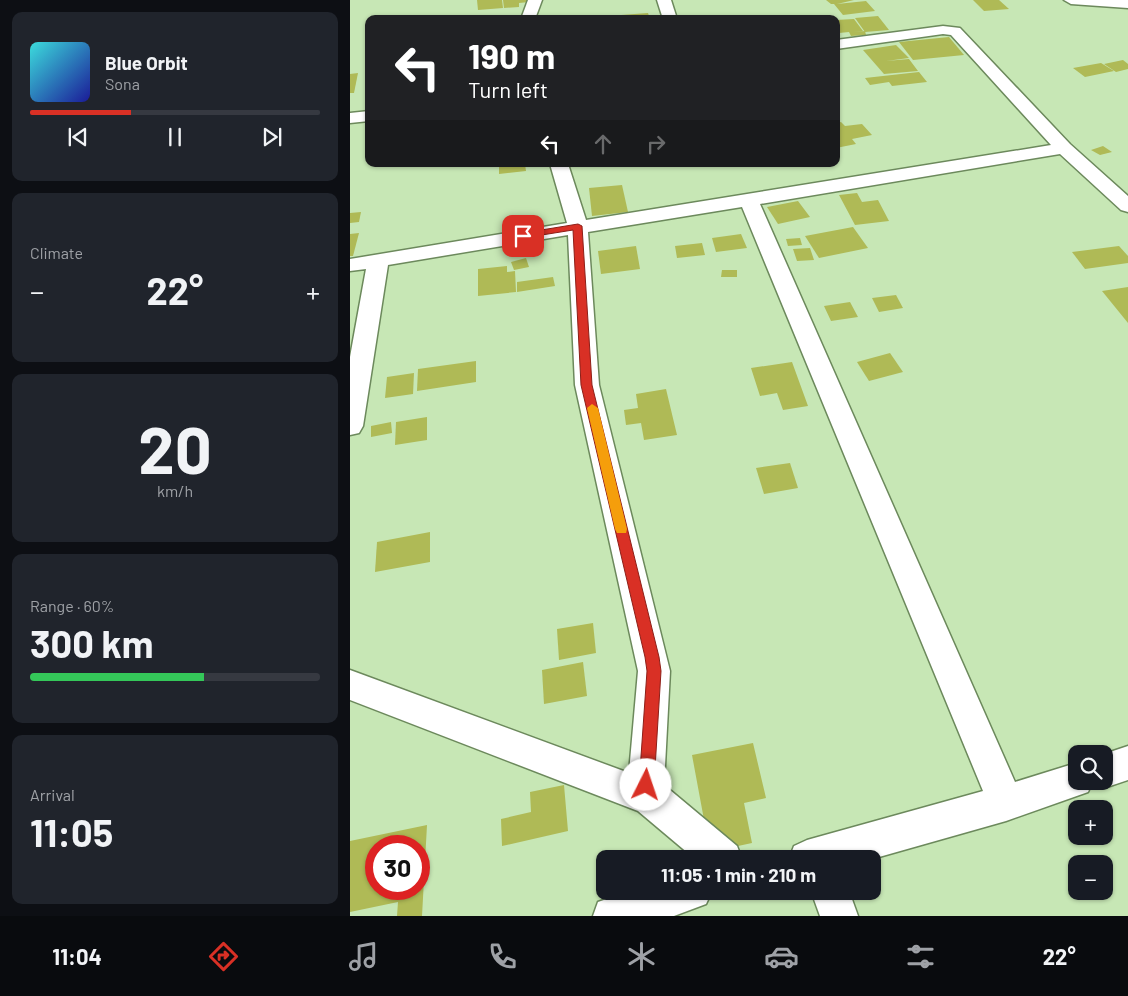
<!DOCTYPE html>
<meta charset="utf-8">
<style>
:root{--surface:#171b24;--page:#20242c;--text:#f1f3f6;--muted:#9ea1a6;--line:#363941;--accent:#d93025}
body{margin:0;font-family:Barlow,sans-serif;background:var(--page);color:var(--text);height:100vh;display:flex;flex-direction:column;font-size:19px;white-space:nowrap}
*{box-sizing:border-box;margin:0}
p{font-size:16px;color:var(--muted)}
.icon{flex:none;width:28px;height:28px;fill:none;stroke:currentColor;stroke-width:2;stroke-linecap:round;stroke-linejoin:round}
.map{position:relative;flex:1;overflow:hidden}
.sheet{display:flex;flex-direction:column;gap:12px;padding:12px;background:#0d0f14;width:350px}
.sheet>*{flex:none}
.banner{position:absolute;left:15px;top:15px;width:475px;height:152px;border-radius:10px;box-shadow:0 1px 4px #0004;background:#202124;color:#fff;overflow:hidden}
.buttons{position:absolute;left:718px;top:745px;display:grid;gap:10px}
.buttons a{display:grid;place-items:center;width:45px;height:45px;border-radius:10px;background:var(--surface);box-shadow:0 1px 4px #0004;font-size:25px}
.speed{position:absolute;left:15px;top:835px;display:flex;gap:10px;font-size:25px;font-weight:700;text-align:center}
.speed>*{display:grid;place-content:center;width:65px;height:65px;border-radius:50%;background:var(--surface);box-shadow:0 1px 4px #0004;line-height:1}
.speed .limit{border:8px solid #d22;background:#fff;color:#111}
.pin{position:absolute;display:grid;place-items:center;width:42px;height:42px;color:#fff;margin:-21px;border-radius:10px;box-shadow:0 2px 8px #0006}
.me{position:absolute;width:55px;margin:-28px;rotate:4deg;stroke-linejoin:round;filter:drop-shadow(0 0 4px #0008)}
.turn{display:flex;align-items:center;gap:18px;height:105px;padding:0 20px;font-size:22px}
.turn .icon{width:65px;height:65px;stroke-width:2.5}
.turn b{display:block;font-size:35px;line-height:42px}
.lanes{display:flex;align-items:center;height:48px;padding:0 20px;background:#0003;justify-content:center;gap:25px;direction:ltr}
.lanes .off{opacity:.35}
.big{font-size:38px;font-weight:700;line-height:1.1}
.sheet .card{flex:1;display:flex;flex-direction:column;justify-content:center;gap:8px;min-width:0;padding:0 18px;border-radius:10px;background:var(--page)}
.sheet .dial{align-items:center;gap:0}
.dial b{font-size:65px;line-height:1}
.song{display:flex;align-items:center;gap:15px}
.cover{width:60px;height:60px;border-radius:8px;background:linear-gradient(135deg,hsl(180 70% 55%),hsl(240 70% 35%))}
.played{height:5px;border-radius:2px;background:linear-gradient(90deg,var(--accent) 35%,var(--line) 35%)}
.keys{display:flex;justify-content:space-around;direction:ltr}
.heat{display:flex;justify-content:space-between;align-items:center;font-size:28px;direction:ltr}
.charge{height:8px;border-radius:4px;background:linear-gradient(90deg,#34c759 60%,var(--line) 0)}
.trip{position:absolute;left:246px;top:850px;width:285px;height:50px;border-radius:10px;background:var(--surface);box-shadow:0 1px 4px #0004;font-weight:700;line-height:50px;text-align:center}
.tab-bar{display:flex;height:80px;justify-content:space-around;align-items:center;background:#090b0e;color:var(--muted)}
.tab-bar .icon{width:35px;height:35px}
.tab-bar .active{color:var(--accent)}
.tab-bar b{font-size:22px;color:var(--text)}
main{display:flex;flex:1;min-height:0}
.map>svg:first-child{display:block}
</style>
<main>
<section class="sheet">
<div class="card">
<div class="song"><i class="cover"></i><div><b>Blue Orbit</b><p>Sona</p></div></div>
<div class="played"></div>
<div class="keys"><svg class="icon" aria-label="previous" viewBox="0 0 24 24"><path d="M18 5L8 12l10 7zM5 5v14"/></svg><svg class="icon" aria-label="pause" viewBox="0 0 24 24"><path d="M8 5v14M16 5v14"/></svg><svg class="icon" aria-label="next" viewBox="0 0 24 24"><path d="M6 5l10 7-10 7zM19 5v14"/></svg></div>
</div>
<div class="card"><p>Climate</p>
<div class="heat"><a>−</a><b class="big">22°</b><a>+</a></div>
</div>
<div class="card dial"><b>20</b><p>km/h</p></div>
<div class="card"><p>Range · 60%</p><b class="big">300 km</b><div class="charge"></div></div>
<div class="card"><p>Arrival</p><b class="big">11:05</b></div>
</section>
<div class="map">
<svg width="778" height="916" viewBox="0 0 778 916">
<rect width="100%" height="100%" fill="#c7e7b5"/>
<g fill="#afba56" fill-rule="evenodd">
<polygon points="127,0 152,0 153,8 128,10"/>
<polygon points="153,0 179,0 179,2 169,3 169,7 154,8"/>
<polygon points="476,0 504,0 487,4 516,1 525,11 493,15 484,4 481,4"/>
<polygon points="623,0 649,0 659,9 634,11"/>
<polygon points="298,13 300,19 258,19 258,16"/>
<polygon points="528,16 539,30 515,32 505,18"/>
<polygon points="504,19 513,31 504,32 515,31 516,35 501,36 499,32 489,33 486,29 486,20"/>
<polygon points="599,37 614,55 563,60 549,42"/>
<polygon points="546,45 559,58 536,61 559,59 568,71 534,74 513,50"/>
<polygon points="773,60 778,64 778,69 766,72 754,64"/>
<polygon points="751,63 764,71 735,77 723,68"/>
<polygon points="569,72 577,82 542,86 539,82 520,85 515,78"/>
<polygon points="8,73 4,93 0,93 0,74"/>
<polygon points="491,122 495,126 512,124 522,135 502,139 506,144 486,148 486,123"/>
<polygon points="753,146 762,152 750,155 741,150"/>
<polygon points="149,164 175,164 176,171 149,174"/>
<polygon points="272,185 278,212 242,216 239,188"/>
<polygon points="507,193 512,202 528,200 539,221 505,225 489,195"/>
<polygon points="448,201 460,217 428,224 417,207"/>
<polygon points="11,212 9,222 0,223 0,213"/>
<polygon points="503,227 518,248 469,258 455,236"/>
<polygon points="9,233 3,256 0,256 0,234"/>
<polygon points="391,234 397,248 366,252 362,238"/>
<polygon points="450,238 452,245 438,246 436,239"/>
<polygon points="352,243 355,255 327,258 325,246"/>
<polygon points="286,246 290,269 251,274 248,251"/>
<polygon points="769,246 778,256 778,263 735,269 722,252"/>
<polygon points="460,248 464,260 447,261 443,249"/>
<polygon points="176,258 179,267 164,270 161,262"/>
<polygon points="157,266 157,272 165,271 166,292 128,296 128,269"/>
<polygon points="372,270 387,270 387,277 371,277"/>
<polygon points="203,277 205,286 167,292 167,282"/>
<polygon points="778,287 778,323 752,291"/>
<polygon points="546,295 553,308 529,312 522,298"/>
<polygon points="500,302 508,317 481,321 474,306"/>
<polygon points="540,353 553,372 519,381 507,362"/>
<polygon points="126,361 126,382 67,391 68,369"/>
<polygon points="442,362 458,406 433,410 427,393 410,396 401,368"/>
<polygon points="64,373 63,394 35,398 37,377"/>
<polygon points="316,389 327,435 294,440 291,423 276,425 274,410 288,408 286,394"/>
<polygon points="77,417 77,440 45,445 46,422"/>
<polygon points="41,422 42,433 21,437 21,426"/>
<polygon points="440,463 448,488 414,494 406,468"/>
<polygon points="80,532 80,562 25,572 27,542"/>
<polygon points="243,623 246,653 209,660 207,629"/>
<polygon points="233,662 237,696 194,704 192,670"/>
<polygon points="403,743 416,798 394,803 402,843 360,852 342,755"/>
<polygon points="214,785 218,831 152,846 151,819 181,812 180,792"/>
<path d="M77,825l-5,91h-25l1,-14 -48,10v-71zM26,846h43v43h-43z"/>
</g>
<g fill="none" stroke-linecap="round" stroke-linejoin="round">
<defs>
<g id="street">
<polygon points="178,0 192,0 185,19 171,19"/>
<polygon points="307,0 321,0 327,19 313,19"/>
<polygon points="714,0 778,0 778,8 721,4"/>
<polygon points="593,26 610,28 720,144 778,196 778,212 771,210 710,154 410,204 665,782 726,763 726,781 754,781 754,754 778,746 778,780 754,788 742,783 738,792 656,821 522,859 439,859 444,846 457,840 633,791 392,207 238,232 249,385 320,671 314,785 387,846 392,859 345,859 288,811 0,700 0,670 279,773 288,671 225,385 218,235 38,265 13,426 9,433 0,435 0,357 16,269 0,271 0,259 217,223 200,164 218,164 236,220 701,145 601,35 593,34 486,49 486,40"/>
<polygon points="19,111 19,121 0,123 0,113"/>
<polygon points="280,891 362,891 356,904 324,916 243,916 248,902"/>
<polygon points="461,891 499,891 508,916 470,916"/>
</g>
</defs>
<use href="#street" stroke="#6c895c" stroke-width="3"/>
<use href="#street" fill="#fff" fill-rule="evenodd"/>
</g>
<polygon fill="#d93025" stroke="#8d1f18" points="228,224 232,226 242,385 309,657 311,671 304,785 302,790 296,792 291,790 289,785 297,671 295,657 231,385 223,230 173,238 169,236 173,233"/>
<polygon fill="#f59e0b" points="242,404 248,408 277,529 276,533 267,533 265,529 237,408"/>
</svg>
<div class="buttons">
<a><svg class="icon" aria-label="search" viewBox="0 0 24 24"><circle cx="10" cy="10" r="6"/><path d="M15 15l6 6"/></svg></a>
<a>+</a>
<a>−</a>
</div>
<div class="speed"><div class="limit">30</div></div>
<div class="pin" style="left:173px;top:236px;background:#d93025"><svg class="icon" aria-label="arrive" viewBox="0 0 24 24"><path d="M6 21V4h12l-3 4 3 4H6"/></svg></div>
<svg class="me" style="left:296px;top:785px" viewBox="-20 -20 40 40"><circle r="19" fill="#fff"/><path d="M0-13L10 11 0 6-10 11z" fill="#d93025"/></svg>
<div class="trip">11:05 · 1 min · 210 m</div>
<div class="banner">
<div class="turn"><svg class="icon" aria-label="left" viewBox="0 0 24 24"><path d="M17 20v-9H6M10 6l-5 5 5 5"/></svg><div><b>190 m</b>Turn left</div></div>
<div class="lanes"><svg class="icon" aria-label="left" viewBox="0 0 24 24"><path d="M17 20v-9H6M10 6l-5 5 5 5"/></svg><svg class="icon off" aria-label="ahead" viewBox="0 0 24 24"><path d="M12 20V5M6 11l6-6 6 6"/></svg><svg class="icon off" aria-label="right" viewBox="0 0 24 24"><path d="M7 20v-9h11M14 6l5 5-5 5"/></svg></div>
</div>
</div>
</main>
<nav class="tab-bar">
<b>11:04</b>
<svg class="icon active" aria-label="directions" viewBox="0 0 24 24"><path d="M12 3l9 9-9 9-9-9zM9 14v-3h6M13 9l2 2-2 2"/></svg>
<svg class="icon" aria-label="music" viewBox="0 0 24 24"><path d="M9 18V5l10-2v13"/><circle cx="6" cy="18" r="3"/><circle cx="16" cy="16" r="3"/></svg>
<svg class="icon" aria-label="phone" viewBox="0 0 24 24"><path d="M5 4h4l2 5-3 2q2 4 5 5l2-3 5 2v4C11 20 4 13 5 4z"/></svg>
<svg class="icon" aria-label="climate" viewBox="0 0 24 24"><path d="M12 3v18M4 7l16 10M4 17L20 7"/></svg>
<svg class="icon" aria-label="car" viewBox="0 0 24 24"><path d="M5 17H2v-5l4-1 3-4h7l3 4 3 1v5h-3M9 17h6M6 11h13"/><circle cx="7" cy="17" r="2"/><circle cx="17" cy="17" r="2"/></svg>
<svg class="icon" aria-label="filters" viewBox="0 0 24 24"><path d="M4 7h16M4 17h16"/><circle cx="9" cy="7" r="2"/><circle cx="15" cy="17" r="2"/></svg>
<b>22°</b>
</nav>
